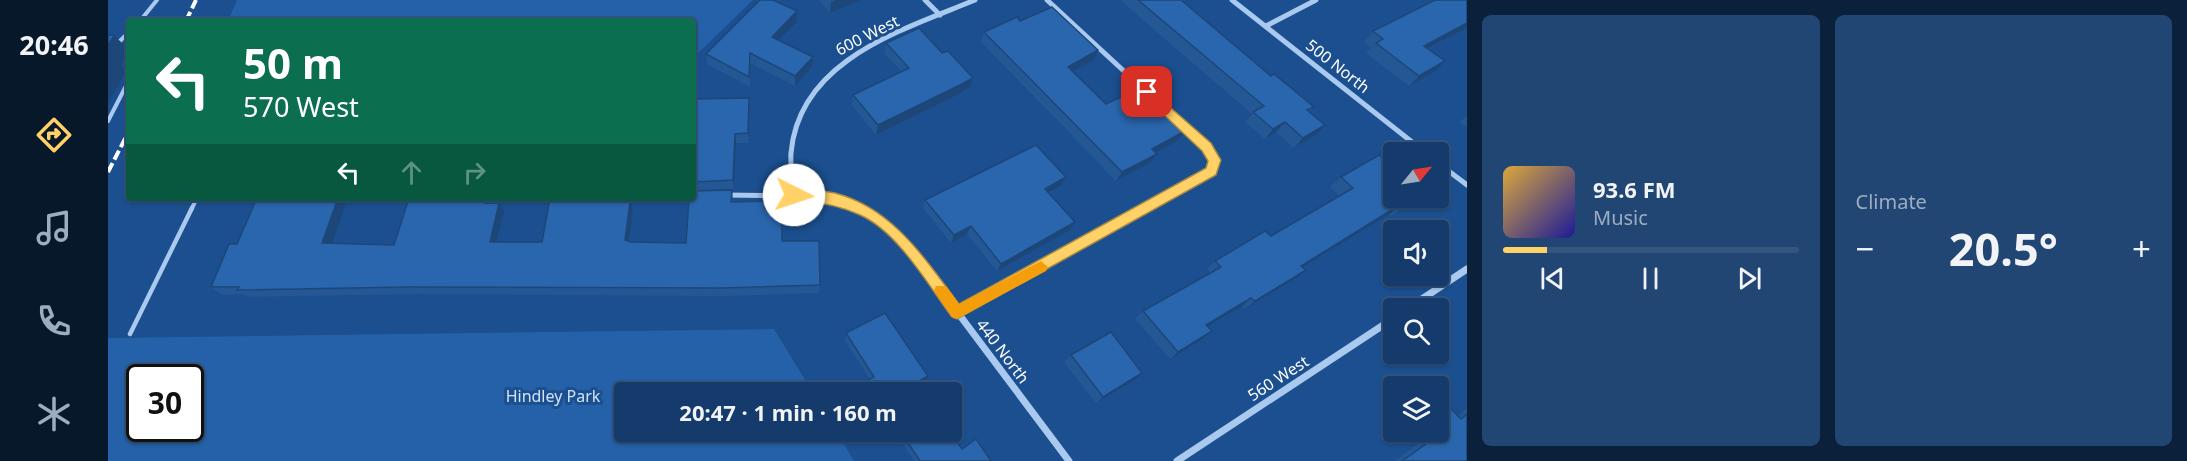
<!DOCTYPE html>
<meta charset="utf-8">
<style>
:root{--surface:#143b6b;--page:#214673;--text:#f1f3f6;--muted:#9dadc1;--line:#33557e;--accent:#ffd166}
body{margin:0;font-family:"Noto Sans",sans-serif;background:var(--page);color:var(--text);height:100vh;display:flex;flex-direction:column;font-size:22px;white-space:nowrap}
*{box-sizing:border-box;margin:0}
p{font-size:20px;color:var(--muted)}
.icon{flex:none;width:33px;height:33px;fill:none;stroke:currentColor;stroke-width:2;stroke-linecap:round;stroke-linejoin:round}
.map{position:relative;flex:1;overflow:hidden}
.sheet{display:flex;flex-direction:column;gap:15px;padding:15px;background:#0b203b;width:720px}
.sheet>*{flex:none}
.banner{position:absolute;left:18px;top:18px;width:570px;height:183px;border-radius:6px;box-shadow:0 2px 4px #0004,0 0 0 2px var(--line);background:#0b6e4f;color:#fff;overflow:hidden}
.needle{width:39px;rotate:60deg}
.fabs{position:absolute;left:1275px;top:142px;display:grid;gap:12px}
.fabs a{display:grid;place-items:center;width:66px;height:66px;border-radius:6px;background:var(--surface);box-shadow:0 2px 4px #0004,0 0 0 2px var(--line);font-size:30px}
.speed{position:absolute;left:18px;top:364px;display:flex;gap:12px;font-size:30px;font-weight:700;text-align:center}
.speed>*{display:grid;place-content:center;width:78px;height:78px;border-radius:50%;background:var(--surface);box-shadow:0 2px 4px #0004,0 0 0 2px var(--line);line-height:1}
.speed .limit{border:3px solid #111;border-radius:9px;background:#fff;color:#111}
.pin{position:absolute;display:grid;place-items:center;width:51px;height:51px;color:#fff;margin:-26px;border-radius:12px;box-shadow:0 3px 9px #0006}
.me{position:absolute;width:66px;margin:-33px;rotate:94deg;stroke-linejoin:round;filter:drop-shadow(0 0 4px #0008)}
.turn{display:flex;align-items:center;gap:21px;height:126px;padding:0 18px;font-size:27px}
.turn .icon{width:78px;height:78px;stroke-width:2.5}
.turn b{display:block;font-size:42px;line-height:51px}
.lanes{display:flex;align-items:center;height:57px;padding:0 18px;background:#0003;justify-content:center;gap:30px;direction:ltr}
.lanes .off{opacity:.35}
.big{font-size:45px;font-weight:700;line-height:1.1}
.sheet .widget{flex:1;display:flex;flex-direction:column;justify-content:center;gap:9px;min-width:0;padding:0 21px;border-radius:9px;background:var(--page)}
.song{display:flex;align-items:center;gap:18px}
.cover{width:72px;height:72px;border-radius:9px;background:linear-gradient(135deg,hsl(40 70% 55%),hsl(240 70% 35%))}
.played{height:6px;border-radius:3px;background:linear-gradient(90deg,var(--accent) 15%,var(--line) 15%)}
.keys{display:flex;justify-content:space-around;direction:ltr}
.heat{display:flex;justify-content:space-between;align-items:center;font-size:33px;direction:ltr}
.sheet .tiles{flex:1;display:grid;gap:15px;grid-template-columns:repeat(2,1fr)}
.trip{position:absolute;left:506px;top:382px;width:348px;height:60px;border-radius:6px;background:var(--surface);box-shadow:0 2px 4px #0004,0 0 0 2px var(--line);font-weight:700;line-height:60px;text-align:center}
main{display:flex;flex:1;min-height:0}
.dock{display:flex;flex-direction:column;width:108px;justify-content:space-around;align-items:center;background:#08182b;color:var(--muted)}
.dock .icon{width:42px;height:42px}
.dock .current{color:var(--accent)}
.dock b{font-size:27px;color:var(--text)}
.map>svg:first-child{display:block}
</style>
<main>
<nav class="dock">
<b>20:46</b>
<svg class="icon current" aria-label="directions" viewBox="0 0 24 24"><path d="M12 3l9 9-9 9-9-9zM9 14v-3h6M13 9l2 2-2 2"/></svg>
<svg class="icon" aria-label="music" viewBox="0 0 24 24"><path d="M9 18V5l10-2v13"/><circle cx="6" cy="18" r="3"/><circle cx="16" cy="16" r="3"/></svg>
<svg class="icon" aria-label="phone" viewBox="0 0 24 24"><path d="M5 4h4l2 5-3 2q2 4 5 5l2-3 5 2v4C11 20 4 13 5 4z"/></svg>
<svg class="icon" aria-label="climate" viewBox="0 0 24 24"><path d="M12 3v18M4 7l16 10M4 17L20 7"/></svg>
</nav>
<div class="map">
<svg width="1359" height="461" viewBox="0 0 1359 461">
<rect width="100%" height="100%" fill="#1b4f8f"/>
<g fill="#2461a8" fill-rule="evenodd">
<polygon points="129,0 645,0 585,58 585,21 120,21"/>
<path d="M666,329l39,64h-189v39h213l17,29h-746v-123zM32,378h50v51h-50z"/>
</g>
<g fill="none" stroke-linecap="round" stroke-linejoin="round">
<g stroke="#a9c9ee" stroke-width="4">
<polyline points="32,21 49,0"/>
<polyline points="10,43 21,32"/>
<polyline points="0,121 21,80"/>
<polyline points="83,210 89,198"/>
</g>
<polyline stroke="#a9c9ee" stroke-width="4.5" points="22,334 84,208"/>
<g stroke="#a9c9ee" stroke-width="5">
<polyline points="817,0 832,15"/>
<polyline points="939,0 1098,147 1106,160 1103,171 1033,210"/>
<polyline points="1124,0 1318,153"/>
<polyline points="1158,26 1208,0"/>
<polyline points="1330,163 1359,185"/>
<polyline points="616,195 708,196 754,210"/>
<path d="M686,195c-1,-14 -4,-28 -3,-42 8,-93 111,-123 184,-153"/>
</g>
<g stroke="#a9c9ee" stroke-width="7">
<polyline points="751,208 778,225 805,253 961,461"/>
<polyline points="1299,309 1359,269"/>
<polyline points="849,312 1036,208"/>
<polyline points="1069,461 1286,318"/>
</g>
<g stroke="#fff" stroke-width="4" stroke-dasharray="10 4" stroke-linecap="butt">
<polyline points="78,21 88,0"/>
<polyline points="0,172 21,131"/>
</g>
</g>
<g fill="#245895">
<polygon points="711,0 753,0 722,13"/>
<polygon points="1012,0 1073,0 1163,76 1206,107 1201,112 1208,135 1186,148 1168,132 1157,139 1137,122 1144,114"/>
<polygon points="1359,0 1359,28 1320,49 1326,72 1301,86 1258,53 1263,48 1256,42 1265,31"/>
<polygon points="689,11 689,22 671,40 705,57 704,67 687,86 642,63 642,87 599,64 598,54"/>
<polygon points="912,21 990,50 986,60 964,72 998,104 1077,131 1071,140 1047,152 1049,154 1043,162 1008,181 873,42 876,32"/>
<polygon points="778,43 862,87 849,95 768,135 744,105 745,95 794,72 776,53"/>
<polygon points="641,98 641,143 628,143 626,189 585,190 585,99"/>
<polygon points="1359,116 1359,128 1351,122"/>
<polygon points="958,177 953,186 941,193 962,230 889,271 859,234 843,243 815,208 817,200"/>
<polygon points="1233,177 1305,203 1284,216 1282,214 1194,267 1187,279 1137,309 1134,306 1100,326 1104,331 1095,339 1062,359 1027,319 1035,311 1102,273 1099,269 1107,261 1163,236 1232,196 1222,187"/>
<polygon points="624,190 625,202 674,241 712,285 711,293 616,296 306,294 139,297 135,294 114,295 103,287 129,244 149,198 240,198 225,243 286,245 384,203 396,211 389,242 434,242 513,202 522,202 525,210 521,242 578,243"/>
<polygon points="738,333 820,376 817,383 811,386 816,393 755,393 753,390 754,383 762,379 737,341"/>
<polygon points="963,355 1034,373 1027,380 988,403 956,362"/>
<polygon points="1343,409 1350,416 1359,409 1359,461 1287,461 1317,439 1310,432 1330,432 1330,414"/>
<polygon points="787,432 842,432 854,449 883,461 806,461"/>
</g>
<g fill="#1d4779">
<polygon points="728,0 753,0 722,13 723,2"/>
<polygon points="689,11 689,22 664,47 664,37"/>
<polygon points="1359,23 1359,28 1305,56 1316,46"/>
<polygon points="6,35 21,50 13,65 19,70 0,104 0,46"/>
<polygon points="990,50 986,60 955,77 960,67"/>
<polygon points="705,57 704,67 687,86 687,76"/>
<polygon points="1337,61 1326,72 1301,86 1311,76"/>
<polygon points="865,78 862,87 849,95 768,135 770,125"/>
<polygon points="641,98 641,143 640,133"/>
<polygon points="1177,122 1168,132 1157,139 1165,129"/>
<polygon points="1217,125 1208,135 1186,148 1195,138"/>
<polygon points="1077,131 1071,140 1038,158 1044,149"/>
<polygon points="627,134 628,143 626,189 625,180"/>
<polygon points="1049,154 1043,162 1008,181 1014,172"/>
<polygon points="958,177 953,186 932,197 937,189"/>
<polygon points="230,198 240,198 222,251 214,243"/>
<polygon points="378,198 385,198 382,211 377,203"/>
<polygon points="509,198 513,198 511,210 509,202"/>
<polygon points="1311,198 1312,198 1284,216 1296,207"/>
<polygon points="522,202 525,210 520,248 517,240"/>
<polygon points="391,203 396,211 387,250 382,242"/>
<polygon points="1293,204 1282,214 1183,274 1193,266"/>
<polygon points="967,222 962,230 889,271 893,264"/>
<polygon points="863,226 859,234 843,243 846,235"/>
<polygon points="1198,270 1187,279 1137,309 1147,301"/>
<polygon points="1143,298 1134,306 1090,332 1098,325"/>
<polygon points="1104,331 1095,339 1062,359 1070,352"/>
<polygon points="1034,373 1027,380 988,403 995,397"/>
<polygon points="820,376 817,383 806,389 809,382"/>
</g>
<g fill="#2a66ad" stroke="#1d4779" stroke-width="1.5">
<polygon points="652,0 665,0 689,11 664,37 705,57 687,76 642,53 641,77 598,54"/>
<polygon points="1030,0 1073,0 1163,76 1166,74 1206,107 1199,110 1217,125 1195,138 1177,122 1165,129 1145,112 1156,106"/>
<polygon points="1327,0 1359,0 1359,23 1316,46 1337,61 1311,76 1268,43 1275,39 1265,31"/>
<polygon points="944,7 990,50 960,67 998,104 1031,88 1077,131 1044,149 1049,154 1014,172 876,32 909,17 912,21"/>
<polygon points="811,28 834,53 840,51 865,78 852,85 770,125 745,95 801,68 778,43"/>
<polygon points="0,35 6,35 0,46"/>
<polygon points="641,98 640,133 627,134 625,180 585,182 585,99"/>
<polygon points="928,145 958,177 937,189 967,222 893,264 863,226 846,235 817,200"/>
<polygon points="1271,155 1286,167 1286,198 1311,198 1296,207 1293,204 1193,266 1198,270 1147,301 1143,298 1098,325 1104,331 1070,352 1035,311 1113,267 1107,261 1157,231 1163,236 1245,188 1233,177"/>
<polygon points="624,190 623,202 673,201 674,241 711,241 712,285 615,288 299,287 129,290 131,287 103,287 121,244 129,244 149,198 230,198 214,243 286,245 301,198 378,198 377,203 391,203 382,242 434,242 442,198 509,198 509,202 522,202 517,240 522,242 578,243 581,198 585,198 585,191"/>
<polygon points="777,313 820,376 809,382 816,393 761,393 754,383 766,377 738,333"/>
<polygon points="1003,332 1034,373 995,397 963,355"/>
<polygon points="1343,409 1353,419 1359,414 1359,461 1294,461 1332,434 1330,432 1330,418"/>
<polygon points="793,432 842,432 854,449 868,439 883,461 812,461"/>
</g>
<path fill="#ffd166" stroke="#a68842" stroke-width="1.5" d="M1039,87l64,56 10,17 -5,15 -259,144 -5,-2c-24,-32 -54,-85 -92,-102 -18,-8 -33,-12 -53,-13 -8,-1 -16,0 -20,-7l7,-6c13,1 28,1 41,4 58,15 90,66 124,111l247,-136 2,-7 -6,-10 -59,-56v-6z"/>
<polygon fill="#f59e0b" points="933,261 940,267 938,271 849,319 844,317 826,291 828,286 838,286 851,304"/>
<g text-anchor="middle" stroke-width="6" stroke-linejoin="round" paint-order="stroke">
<g font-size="16" fill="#fff" stroke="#1b4f8f">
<text transform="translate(759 35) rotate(-27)" y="6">600 West</text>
<text transform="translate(1230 66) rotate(38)" y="6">500 North</text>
<text transform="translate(895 351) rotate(53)" y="6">440 North</text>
<text transform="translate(1170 378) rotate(-33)" y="6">560 West</text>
</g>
<g font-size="16" fill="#cfe3fa" stroke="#1b4f8f">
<text x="445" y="402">Hindley Park</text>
</g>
</g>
</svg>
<div class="fabs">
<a><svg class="needle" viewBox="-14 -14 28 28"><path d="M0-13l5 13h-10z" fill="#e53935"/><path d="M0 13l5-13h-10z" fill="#9dadc1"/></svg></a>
<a><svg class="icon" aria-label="sound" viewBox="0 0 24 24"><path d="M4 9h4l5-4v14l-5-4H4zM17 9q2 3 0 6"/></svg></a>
<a><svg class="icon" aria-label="search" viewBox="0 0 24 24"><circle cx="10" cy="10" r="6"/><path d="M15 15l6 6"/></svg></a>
<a><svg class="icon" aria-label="layers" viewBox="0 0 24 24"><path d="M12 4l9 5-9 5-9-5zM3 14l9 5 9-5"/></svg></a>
</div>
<div class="speed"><div class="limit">30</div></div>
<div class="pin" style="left:1039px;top:92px;background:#d93025"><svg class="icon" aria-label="arrive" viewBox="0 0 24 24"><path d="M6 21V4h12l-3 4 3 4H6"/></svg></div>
<svg class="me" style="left:686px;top:195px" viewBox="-20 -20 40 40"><circle r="19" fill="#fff"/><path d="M0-13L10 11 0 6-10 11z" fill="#ffd166"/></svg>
<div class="trip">20:47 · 1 min · 160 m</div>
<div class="banner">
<div class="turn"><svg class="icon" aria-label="left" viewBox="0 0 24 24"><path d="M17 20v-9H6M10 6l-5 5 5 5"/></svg><div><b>50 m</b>570 West</div></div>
<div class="lanes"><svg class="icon" aria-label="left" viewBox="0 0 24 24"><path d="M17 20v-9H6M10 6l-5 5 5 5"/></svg><svg class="icon off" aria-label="ahead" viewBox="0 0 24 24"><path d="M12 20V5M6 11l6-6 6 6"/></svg><svg class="icon off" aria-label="right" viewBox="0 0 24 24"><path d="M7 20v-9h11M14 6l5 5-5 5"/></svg></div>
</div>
</div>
<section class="sheet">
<div class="tiles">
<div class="widget">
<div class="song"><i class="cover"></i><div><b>93.6 FM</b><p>Music</p></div></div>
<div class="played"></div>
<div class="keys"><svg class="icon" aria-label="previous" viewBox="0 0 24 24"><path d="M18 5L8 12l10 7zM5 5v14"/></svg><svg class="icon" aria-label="pause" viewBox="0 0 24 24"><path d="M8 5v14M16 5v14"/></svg><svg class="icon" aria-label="next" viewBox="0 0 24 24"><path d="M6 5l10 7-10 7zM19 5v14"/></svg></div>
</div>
<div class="widget"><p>Climate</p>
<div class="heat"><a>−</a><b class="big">20.5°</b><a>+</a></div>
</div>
</div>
</section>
</main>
